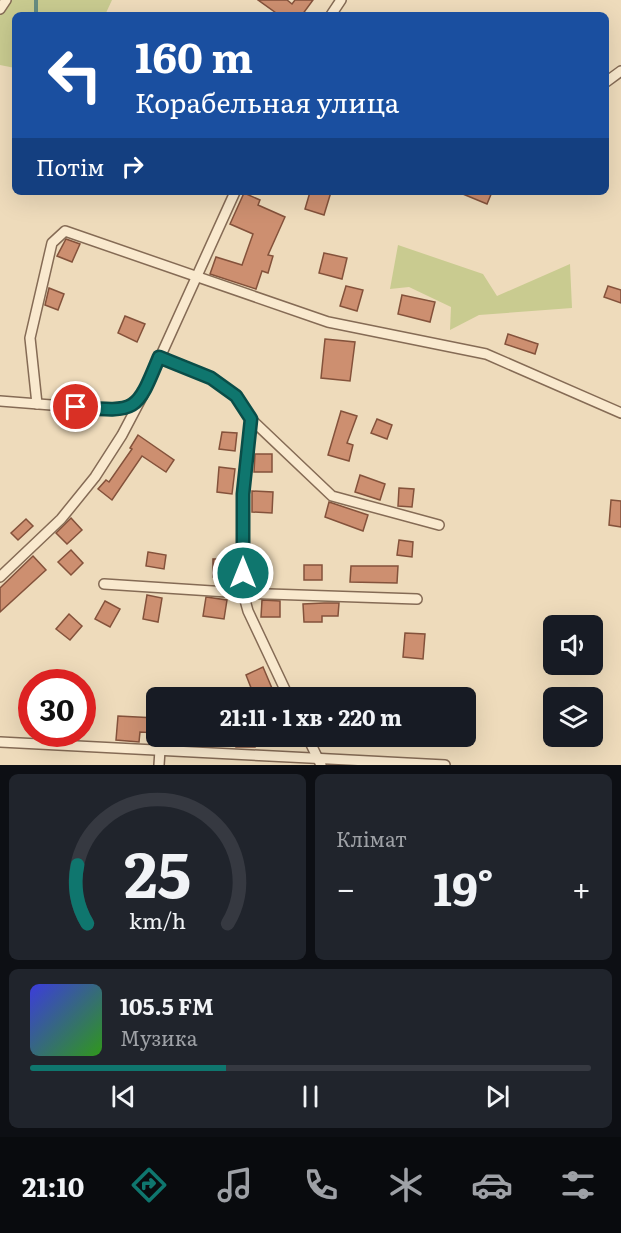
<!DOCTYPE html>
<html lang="uk">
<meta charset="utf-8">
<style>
:root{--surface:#171b24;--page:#20242c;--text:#f1f3f6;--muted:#9ea1a6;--line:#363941;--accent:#0f766e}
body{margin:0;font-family:Literata,serif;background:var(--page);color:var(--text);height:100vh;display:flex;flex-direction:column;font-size:22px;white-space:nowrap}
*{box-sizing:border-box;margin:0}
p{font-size:20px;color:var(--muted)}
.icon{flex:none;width:33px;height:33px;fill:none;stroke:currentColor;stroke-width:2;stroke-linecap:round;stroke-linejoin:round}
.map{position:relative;height:765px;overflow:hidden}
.side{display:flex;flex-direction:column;gap:9px;padding:9px;background:#0d0f14;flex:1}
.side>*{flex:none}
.top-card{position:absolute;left:12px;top:12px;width:597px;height:183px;border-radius:9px;box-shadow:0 6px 24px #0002;background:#1a4fa0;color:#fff;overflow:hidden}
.tools{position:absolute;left:543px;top:615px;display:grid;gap:12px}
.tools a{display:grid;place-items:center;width:60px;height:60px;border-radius:9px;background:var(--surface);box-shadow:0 6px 24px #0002;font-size:30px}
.speed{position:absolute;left:18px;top:669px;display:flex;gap:12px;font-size:30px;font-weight:700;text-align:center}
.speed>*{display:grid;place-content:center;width:78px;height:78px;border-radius:50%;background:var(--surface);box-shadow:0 6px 24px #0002;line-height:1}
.speed .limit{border:9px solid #d22;background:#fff;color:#111}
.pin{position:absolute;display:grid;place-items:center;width:51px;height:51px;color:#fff;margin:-26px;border:3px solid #fff;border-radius:50%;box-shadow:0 2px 6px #0007}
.me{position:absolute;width:66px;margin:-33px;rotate:0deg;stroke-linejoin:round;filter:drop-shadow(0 0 4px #0008)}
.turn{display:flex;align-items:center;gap:21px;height:126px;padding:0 24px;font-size:27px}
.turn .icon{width:78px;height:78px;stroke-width:2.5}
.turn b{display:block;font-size:42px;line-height:51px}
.then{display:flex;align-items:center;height:57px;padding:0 24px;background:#0003;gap:12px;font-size:22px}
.big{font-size:45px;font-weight:700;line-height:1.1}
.side .card{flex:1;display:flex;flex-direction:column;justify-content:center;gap:9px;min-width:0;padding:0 21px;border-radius:9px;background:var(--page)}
.side .dial{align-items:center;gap:0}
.dial svg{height:156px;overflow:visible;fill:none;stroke:var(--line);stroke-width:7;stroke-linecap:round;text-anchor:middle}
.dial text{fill:var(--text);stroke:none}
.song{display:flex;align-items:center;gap:18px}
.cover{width:72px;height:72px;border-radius:9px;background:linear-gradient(135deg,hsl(240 70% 55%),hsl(110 70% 35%))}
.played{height:6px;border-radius:3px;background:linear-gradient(90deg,var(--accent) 35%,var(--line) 35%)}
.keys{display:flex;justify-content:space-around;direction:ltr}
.heat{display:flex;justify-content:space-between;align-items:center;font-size:33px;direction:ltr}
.side .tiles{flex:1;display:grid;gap:9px;grid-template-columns:1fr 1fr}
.card:last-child{grid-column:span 2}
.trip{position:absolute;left:146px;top:687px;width:330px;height:60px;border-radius:9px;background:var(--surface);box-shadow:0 6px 24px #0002;font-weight:700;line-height:60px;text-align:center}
.tabs{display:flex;height:96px;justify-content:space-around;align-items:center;background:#090b0e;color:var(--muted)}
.tabs .icon{width:42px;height:42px}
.tabs .selected{color:var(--accent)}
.tabs b{font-size:27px;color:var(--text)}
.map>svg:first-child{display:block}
</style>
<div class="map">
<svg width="621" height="765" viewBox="0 0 621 765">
<rect width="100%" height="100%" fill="#eedbbb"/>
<g fill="#c9cb90">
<polygon points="0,0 112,0 105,15 15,15 15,68 0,65"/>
<polygon points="398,245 483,274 497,296 570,264 572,308 479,315 450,330 451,307 409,287 390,289"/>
</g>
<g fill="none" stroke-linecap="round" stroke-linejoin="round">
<polyline stroke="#678c80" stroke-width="4" points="36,0 36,15"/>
</g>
<g fill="#cd8f70" stroke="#84523b" stroke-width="1.5">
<polygon points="258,0 287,0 292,4 295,0 313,0 302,15 279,15"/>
<polygon points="310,192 331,192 324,215 305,209"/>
<polygon points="458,192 492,192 487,204"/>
<polygon points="244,193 260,200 258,205 285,217 268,255 273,256 268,273 262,271 256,289 210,274 216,257 242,265 253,234 230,224"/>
<polygon points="66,239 80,244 72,262 57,256"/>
<polygon points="324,253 347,258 342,279 319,273"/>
<polygon points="346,286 363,290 357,311 340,306"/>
<polygon points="608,286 621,290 621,303 604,297"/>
<polygon points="49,288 64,294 58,310 45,305"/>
<polygon points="402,295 435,302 430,322 398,314"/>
<polygon points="125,316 145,324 137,342 118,333"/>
<polygon points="508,334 538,344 535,354 505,344"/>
<polygon points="325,339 355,342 350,381 321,378"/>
<polygon points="341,411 357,416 347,443 353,445 349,461 328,455"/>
<polygon points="377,419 392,425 387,439 371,433"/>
<polygon points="222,432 237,433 235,451 219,449"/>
<polygon points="138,435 174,460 166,472 142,456 112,500 98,489 106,480 109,482 132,449 130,448"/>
<polygon points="255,454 272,454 272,472 254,472"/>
<polygon points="219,467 235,469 232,494 217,492"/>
<polygon points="360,475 385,484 380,500 355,492"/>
<polygon points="399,488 414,489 412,507 398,506"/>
<polygon points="252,491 273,492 272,513 252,512"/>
<polygon points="611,500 621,501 621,527 609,525"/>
<polygon points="329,502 368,515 363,531 325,517"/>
<polygon points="71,518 82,530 67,544 56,533"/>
<polygon points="26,519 33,526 18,540 11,533"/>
<polygon points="399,540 413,542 412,557 397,555"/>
<polygon points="71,550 83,563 71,575 58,562"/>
<polygon points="148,552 166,555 164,569 146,566"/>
<polygon points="33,556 46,570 0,612 0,588"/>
<polygon points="213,559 229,559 230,576 213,577"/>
<rect x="304" y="565" width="18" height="15"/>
<polygon points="351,566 398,566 397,583 350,582"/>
<polygon points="147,595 162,598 158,622 143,619"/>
<polygon points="206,597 227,600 224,619 203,616"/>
<polygon points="262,600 280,601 280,617 261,617"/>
<polygon points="105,601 120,609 110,627 95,619"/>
<polygon points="324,603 339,603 338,616 322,616 322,622 304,622 303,604"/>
<polygon points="69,614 82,626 70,640 56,629"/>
<polygon points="405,633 425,634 423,659 403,657"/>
<polygon points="263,667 274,693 255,698 246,675"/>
<polygon points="118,716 156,718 156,733 140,732 139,742 116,740"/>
<rect x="236" y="736" width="19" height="11"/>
</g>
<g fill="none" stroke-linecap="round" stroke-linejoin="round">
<defs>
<g id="street">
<polyline points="0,9 6,0"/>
<polyline points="331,15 341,0"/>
<polyline points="606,82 621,71"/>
<polyline points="159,357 211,378 236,396 251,419 243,494 243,593 248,611 289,698"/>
<polyline points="0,401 115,410 131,408 138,401"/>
<polyline points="37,404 30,338 52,243 65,231 328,322 486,354 621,413"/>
<polyline points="251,419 332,496 439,525"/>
<polyline points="0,577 61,519 95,477 122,435 142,397 235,192"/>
<polyline points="104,584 243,593 417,599"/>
<polyline points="307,736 321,765"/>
<polyline points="0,742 445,765"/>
<polyline points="159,765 160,750"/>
</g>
</defs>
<use href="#street" stroke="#856b55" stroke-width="12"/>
<use href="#street" stroke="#f9e9ce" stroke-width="9"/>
</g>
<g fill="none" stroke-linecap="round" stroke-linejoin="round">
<defs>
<path id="route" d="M76,407c61,5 60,6 83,-50l52,21 25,18 15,23 -8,75v79"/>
</defs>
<use href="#route" stroke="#0a4d48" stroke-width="15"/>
<use href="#route" stroke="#0f766e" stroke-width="10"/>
</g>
</svg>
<div class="tools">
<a><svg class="icon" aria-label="sound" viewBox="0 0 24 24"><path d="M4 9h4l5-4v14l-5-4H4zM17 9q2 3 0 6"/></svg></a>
<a><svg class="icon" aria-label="layers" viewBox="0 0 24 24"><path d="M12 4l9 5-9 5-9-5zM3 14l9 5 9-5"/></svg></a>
</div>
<div class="speed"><div class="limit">30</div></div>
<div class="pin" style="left:76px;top:407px;background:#d93025"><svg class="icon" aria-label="arrive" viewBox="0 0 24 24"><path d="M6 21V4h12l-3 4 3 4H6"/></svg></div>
<svg class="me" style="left:243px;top:573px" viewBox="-20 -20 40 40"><circle r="17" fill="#0f766e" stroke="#fff" stroke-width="3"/><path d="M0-11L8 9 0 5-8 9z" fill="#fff"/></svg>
<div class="trip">21:11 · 1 хв · 220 m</div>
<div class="top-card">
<div class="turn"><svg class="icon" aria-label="left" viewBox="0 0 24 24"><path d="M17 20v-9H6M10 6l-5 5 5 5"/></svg><div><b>160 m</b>Корабельная улица</div></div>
<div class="then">Потім<svg class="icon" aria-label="right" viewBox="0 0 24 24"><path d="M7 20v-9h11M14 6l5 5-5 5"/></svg></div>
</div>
</div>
<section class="side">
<div class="tiles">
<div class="card dial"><svg viewBox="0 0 100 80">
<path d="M14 69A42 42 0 1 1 86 69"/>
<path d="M14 69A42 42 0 0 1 9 39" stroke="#0f766e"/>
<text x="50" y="56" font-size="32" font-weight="700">25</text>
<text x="50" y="72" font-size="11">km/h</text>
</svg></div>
<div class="card"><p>Клімат</p>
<div class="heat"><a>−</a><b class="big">19°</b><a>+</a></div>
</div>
<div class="card">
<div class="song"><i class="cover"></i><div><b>105.5 FM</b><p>Музика</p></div></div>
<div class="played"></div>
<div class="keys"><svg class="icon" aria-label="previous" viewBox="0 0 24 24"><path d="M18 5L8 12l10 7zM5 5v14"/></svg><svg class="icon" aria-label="pause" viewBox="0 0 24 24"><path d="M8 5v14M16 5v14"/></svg><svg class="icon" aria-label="next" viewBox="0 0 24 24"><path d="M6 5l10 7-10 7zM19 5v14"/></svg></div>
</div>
</div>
</section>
<nav class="tabs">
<b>21:10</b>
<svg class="icon selected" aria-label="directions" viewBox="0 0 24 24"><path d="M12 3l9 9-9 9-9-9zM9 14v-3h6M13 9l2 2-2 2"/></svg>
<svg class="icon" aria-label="music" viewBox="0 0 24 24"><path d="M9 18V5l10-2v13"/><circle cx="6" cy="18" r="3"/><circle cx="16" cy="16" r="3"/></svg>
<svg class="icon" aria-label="phone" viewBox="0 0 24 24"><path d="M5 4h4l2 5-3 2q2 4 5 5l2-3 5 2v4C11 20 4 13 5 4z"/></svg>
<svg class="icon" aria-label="climate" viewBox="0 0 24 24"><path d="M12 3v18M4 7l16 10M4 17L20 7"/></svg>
<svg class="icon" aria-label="car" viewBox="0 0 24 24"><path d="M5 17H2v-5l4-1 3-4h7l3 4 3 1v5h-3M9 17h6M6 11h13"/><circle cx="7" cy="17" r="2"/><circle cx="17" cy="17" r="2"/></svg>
<svg class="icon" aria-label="filters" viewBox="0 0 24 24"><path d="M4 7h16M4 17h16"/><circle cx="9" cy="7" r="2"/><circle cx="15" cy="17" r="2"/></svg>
</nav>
